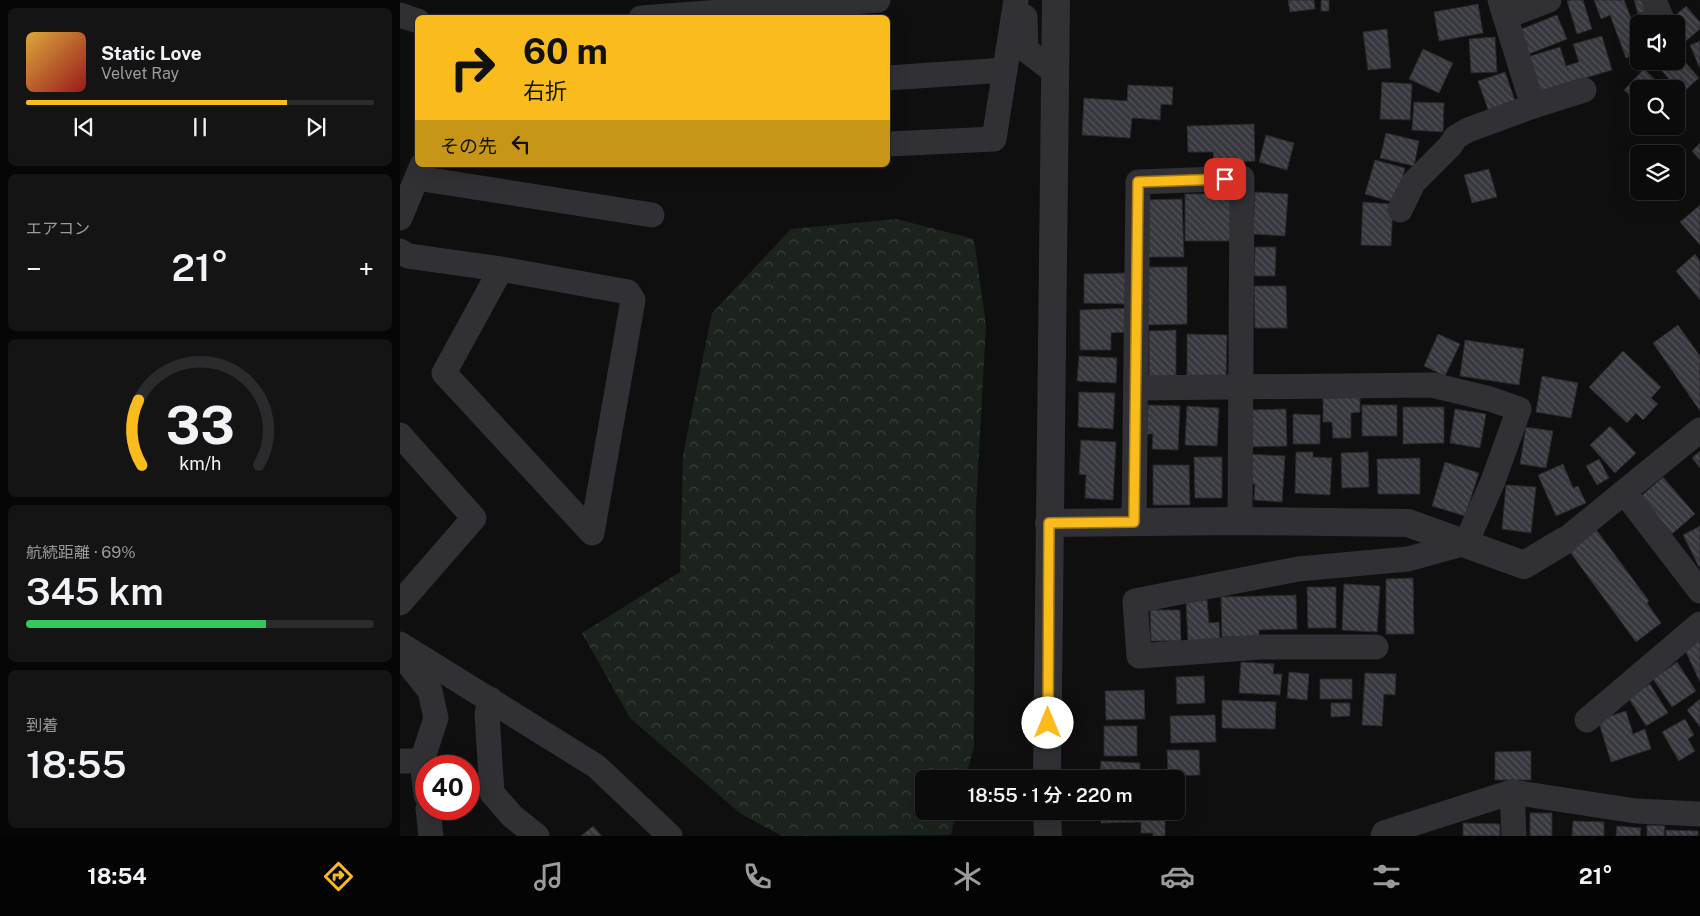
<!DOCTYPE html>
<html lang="ja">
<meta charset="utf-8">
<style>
:root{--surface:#0b0b0c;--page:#141415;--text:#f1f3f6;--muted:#9a9b9d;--line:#2b2b2d;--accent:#fabc1d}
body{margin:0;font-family:"Public Sans","Noto Sans JP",sans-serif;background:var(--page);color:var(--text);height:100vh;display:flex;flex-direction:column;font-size:19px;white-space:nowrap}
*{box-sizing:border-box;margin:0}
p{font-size:16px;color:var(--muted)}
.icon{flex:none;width:28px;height:28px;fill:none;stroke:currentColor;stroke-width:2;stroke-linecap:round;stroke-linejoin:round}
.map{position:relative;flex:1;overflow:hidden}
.drawer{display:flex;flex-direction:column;gap:8px;padding:8px;background:#060607;width:400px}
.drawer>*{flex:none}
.banner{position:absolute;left:15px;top:15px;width:475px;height:152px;border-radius:8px;box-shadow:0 5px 20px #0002,0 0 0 1px var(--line);background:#fabc1d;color:#111;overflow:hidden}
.tools{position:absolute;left:1230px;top:15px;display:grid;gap:10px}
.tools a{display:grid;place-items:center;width:55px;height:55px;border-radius:8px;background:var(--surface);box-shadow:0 5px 20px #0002,0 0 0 1px var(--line);font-size:25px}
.speed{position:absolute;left:15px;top:755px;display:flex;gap:10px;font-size:25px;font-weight:700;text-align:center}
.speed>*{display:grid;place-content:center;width:65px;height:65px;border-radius:50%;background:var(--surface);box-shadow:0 5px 20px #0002,0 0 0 1px var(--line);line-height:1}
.speed .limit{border:8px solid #d22;background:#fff;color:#111}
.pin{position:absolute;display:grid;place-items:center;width:42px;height:42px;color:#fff;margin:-21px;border-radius:10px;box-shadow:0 2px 8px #0006}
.me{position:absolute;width:55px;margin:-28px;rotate:0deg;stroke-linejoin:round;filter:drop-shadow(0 0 4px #0008)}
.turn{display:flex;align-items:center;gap:18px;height:105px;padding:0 25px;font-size:22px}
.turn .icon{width:65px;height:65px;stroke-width:2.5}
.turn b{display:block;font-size:35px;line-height:42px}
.then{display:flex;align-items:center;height:48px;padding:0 25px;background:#0003;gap:10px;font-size:19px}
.big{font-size:38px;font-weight:600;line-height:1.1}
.drawer .widget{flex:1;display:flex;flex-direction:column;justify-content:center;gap:8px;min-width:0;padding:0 18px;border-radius:8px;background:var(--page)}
.drawer .dial{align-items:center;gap:0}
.dial svg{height:130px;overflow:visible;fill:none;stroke:var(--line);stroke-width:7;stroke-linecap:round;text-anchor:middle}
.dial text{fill:var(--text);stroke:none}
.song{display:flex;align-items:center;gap:15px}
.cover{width:60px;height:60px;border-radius:8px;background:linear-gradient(135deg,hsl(40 70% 55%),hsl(0 70% 35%))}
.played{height:5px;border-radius:2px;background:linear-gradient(90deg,var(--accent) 75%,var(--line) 75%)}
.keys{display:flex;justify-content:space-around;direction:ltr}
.heat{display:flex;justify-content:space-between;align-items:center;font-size:28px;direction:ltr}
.charge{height:8px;border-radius:4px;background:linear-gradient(90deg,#34c759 69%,var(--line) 0)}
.trip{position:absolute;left:515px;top:770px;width:270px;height:50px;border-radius:8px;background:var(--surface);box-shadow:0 5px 20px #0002,0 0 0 1px var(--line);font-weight:600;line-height:50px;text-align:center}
.menu{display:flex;height:80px;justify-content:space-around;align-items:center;background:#040405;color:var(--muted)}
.menu .icon{width:35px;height:35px}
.menu .current{color:var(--accent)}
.menu b{font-size:22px;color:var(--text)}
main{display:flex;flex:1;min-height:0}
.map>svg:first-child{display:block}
</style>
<main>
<section class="drawer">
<div class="widget">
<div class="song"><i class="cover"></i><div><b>Static Love</b><p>Velvet Ray</p></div></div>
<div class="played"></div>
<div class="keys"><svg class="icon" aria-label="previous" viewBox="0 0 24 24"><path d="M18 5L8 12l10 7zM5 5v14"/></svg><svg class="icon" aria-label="pause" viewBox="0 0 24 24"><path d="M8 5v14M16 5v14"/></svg><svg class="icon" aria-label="next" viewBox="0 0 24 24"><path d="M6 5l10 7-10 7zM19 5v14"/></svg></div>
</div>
<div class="widget"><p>エアコン</p>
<div class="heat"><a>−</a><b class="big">21°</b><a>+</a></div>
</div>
<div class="widget dial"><svg viewBox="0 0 100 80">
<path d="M14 69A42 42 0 1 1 86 69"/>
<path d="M14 69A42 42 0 0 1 12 29" stroke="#fabc1d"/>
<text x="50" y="56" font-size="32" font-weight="700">33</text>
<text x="50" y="72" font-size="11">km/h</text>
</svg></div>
<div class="widget"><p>航続距離 · 69%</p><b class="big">345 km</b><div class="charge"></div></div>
<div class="widget"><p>到着</p><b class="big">18:55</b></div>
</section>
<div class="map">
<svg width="1300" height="836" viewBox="0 0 1300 836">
<defs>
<pattern id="forest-crowns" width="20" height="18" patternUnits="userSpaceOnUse" patternTransform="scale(1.25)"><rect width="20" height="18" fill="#1b231c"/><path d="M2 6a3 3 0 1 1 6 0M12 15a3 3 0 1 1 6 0" fill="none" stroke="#39403b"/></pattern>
<pattern id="building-back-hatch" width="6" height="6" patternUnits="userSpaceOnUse" patternTransform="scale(1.25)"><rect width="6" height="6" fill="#38393e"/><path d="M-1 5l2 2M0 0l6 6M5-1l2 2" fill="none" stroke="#525358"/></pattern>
</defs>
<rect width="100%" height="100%" fill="#0f0f10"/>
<polygon fill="url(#forest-crowns)" points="496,219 574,239 586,325 576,506 574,747 565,779 524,779 524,811 557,811 551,835 382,836 341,814 230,718 182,633 280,572 283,455 312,313 391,229"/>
<g fill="url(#building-back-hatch)" stroke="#29292c">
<polygon points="888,0 914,0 915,9 890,12"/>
<rect x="921" y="0" width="8" height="11"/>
<polygon points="1172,0 1183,0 1192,29 1177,34 1167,1"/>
<polygon points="1194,0 1224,0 1231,18 1246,12 1250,24 1239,24 1239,53 1226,58 1210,15 1201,19"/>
<polygon points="1234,0 1253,0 1255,9 1238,14"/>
<polygon points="1078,4 1083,33 1039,41 1034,12"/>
<polygon points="1286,6 1300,22 1300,29 1286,41 1276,30 1276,24 1271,24 1269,21"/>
<polygon points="1157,15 1167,39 1124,56 1114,32"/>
<polygon points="987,29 991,68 968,70 963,32"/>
<polygon points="1202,36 1212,70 1141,91 1121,59 1160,47 1166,66 1179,62 1173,44"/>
<polygon points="1095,37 1097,72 1071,73 1069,39"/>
<polygon points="1300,41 1300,69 1290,45"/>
<polygon points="1023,49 1053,63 1039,93 1009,79"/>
<polygon points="1277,53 1299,78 1282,93 1260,69 1269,61 1276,61"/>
<polygon points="1244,69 1265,89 1239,89 1239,104 1224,90"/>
<polygon points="1105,72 1118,109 1091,118 1078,81"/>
<polygon points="982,82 1012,84 1010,120 980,119"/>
<polygon points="728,85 773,87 772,105 761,104 760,120 732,118 730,138 682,135 684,98 727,101"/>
<polygon points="1014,102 1044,103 1043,132 1012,130"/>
<polygon points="854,124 855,161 814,163 813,152 788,152 787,126"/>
<polygon points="986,133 1019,141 1014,166 980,158"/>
<polygon points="866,135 894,143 887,170 859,162"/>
<polygon points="1300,143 1300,160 1292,151"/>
<polygon points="975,160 1005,168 996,203 965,194"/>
<polygon points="1089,169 1097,197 1072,203 1064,175"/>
<polygon points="855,192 888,194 885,236 853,234"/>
<rect x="785" y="194" width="46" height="47"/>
<polygon points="782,199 784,257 747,257 746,200"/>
<polygon points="963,202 993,204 991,246 961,245"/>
<polygon points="1300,205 1300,245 1280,222"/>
<polygon points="855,247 876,247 875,276 854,276"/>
<polygon points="1295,254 1300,261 1300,300 1276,271"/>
<polygon points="747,267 787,267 787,324 747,325"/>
<polygon points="726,273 725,304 684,303 684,274"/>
<polygon points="854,286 886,286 887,328 855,328"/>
<polygon points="730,308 728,332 711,333 711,350 680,350 680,310"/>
<polygon points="1278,325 1300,356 1300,411 1253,343"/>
<polygon points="776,330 776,377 749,377 749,331"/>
<polygon points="787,334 827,335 826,378 787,378"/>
<polygon points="1038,334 1060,344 1045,376 1024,366"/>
<polygon points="1065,340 1124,349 1119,385 1060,376"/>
<polygon points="1223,351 1261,387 1251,398 1258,404 1243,420 1236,413 1227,423 1189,387"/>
<polygon points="679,356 717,358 716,383 677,381"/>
<polygon points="1142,376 1178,383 1171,418 1136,412"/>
<polygon points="679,392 715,393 713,429 678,427"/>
<polygon points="960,397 960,412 951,413 951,438 933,438 932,422 923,422 923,398"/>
<polygon points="748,405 780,406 778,450 752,449 753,434 747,434"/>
<rect x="962" y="405" width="35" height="31"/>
<polygon points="787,406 819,408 817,446 785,445"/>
<polygon points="1003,407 1044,407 1044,443 1003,444"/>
<polygon points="886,409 887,446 847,447 846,410"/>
<polygon points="1055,409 1086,414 1080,448 1050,443"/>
<polygon points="893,414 920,415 920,444 893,444"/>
<polygon points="1210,426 1236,453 1215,473 1190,445"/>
<polygon points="1126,427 1153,431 1146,468 1120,464"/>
<polygon points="681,440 716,442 713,500 685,498 686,475 679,474"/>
<polygon points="1300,451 1300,468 1292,458"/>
<polygon points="896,452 913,452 913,457 932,458 930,495 895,493"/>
<polygon points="968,452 969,487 942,488 941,453"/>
<polygon points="847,454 885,456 882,502 854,500 855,484 845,484"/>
<polygon points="794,457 822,457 822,498 795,498"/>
<polygon points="1020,458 1020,494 978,494 977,459"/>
<polygon points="1199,459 1209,478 1197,485 1186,466"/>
<polygon points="1045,462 1079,473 1065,516 1032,506"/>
<polygon points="1163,464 1173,488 1178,486 1186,503 1156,516 1138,475"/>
<polygon points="753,465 789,465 790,505 753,505"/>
<polygon points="1263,477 1295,514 1272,534 1240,497"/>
<polygon points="1106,485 1136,487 1131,533 1102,529"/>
<polygon points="1192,524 1249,601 1247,603 1261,623 1236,642 1164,544"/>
<polygon points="1300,526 1300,566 1299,567 1283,535"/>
<polygon points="1013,578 1014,634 986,634 986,579"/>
<polygon points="944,584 980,586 977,632 942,630"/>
<polygon points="907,587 936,587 936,628 908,628"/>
<polygon points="896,595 897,629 859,630 859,636 822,637 821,597"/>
<polygon points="807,600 809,623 819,622 820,640 788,642 786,602"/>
<polygon points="750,610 780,610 781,641 751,641"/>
<polygon points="1300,637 1300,682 1283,646"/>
<polygon points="841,662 874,664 873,674 882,674 880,695 839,693"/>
<polygon points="1277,662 1296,691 1272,707 1253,679"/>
<polygon points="889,672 909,674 907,700 887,698"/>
<polygon points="965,673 996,674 995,695 984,694 982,726 962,725"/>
<polygon points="804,676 805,703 777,704 776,677"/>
<rect x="920" y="679" width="32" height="20"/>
<polygon points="1250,684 1268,713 1246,726 1228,697"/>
<polygon points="744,690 745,719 706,720 705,691"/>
<polygon points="1300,699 1300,727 1287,710"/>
<polygon points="822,700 876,702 875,729 822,728"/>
<polygon points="931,703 950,703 950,716 931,717"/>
<polygon points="1226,711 1233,734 1245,729 1251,749 1211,762 1198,720"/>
<polygon points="815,715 816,742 771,743 770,716"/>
<polygon points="1285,719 1294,735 1288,739 1295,751 1279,761 1262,732"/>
<rect x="704" y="726" width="33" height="30"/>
<polygon points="767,750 799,750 800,775 768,776"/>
<polygon points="1131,751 1131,780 1095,780 1095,752"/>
<polygon points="701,761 740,763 740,779 700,779"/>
<polygon points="700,811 765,811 765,836 753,836 753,833 741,833 741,822 701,823"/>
<rect x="1130" y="813" width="22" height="23"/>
<polygon points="1173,821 1204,822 1204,836 1172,836"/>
<polygon points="1063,823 1100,824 1100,836 1063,836"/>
<polygon points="1247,825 1265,826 1264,836 1247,836"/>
<polygon points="193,826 202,836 181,836"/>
<polygon points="1217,826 1241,828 1240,836 1216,836"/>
<polygon points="1266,830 1298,831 1298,836 1266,836"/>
</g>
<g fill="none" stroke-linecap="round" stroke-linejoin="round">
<g stroke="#303035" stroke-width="25">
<polyline points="1100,0 1133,106"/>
<polyline points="1254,0 1264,24"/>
<polyline points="0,15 18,21"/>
<polyline points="625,17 626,50 655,72"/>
<polyline points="1105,17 1149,0"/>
<polyline points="241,18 478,0"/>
<polyline points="488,78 605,70"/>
<polyline points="488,144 594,139 616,0"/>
<polyline points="17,178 252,215"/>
<polyline points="1000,210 1013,183 1050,146 1056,137 1068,130 1133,106 1184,90"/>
<polyline points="0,218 22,165"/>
<polyline points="0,251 8,256 101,269 228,292 233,300 192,533 44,373 101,269"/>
<polyline points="736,388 1032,385 1090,399 1119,409 1093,481 1066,543 1008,559 898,569 735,601 739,656 861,647 976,647"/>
<polyline points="0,435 74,518 0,603"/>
<polyline points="1224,492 1300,591"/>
<polyline points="734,523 738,182 842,178 840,521"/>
<polyline points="1164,541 1300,430"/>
<polyline points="0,644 196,766 270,836"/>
<polyline points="0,653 30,691 36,718 22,761 26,795"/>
<polyline points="90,699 87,714 92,793 112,816 137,836"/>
<polyline points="1187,720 1300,624"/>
<polyline points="0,761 22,761"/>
<polyline points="1112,792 1114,836"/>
<polyline points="28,809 31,836"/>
<polyline points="983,836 984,833 1112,792 1236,811 1300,814"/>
</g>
<g stroke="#303035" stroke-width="28">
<polyline points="649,523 840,521 1008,523 1124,565 1164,541"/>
<polyline points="647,779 656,0"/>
<polyline points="647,811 648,836"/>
</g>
</g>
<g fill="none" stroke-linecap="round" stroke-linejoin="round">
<defs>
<polyline id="route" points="648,723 649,523 734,522 738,182 825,179"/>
</defs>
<use href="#route" stroke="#a27a13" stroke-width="12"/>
<use href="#route" stroke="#fabc1d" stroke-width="9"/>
</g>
</svg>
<div class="tools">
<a><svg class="icon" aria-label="sound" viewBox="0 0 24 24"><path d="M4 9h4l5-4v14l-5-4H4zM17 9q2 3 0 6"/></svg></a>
<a><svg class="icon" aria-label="search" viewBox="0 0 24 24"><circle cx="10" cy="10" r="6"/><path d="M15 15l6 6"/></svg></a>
<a><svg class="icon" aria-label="layers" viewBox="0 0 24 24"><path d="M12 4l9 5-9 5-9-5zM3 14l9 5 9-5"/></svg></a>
</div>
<div class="speed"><div class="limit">40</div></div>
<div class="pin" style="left:825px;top:179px;background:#d93025"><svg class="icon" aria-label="arrive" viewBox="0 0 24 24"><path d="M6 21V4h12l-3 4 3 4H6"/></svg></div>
<svg class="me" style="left:648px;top:723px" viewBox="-20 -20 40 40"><circle r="19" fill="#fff"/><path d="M0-13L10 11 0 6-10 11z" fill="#fabc1d"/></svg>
<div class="trip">18:55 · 1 分 · 220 m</div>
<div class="banner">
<div class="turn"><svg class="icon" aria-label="right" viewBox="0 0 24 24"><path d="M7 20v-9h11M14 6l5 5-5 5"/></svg><div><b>60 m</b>右折</div></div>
<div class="then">その先<svg class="icon" aria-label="left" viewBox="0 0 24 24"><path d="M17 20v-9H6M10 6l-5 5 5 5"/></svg></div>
</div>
</div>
</main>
<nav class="menu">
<b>18:54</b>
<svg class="icon current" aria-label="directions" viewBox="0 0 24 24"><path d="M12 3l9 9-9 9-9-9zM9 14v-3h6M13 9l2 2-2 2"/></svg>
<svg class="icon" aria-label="music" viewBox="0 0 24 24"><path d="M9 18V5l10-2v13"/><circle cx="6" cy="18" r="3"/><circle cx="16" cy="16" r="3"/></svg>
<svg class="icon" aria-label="phone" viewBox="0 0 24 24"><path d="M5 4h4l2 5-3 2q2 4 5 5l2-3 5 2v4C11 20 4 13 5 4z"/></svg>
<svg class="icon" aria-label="climate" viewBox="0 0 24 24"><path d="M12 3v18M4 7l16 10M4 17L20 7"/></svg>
<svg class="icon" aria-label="car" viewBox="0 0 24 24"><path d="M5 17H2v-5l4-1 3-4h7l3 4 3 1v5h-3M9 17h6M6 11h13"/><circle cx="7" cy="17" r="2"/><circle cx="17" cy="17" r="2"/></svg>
<svg class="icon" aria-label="filters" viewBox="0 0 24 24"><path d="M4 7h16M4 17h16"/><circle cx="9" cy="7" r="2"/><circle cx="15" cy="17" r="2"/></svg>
<b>21°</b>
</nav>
